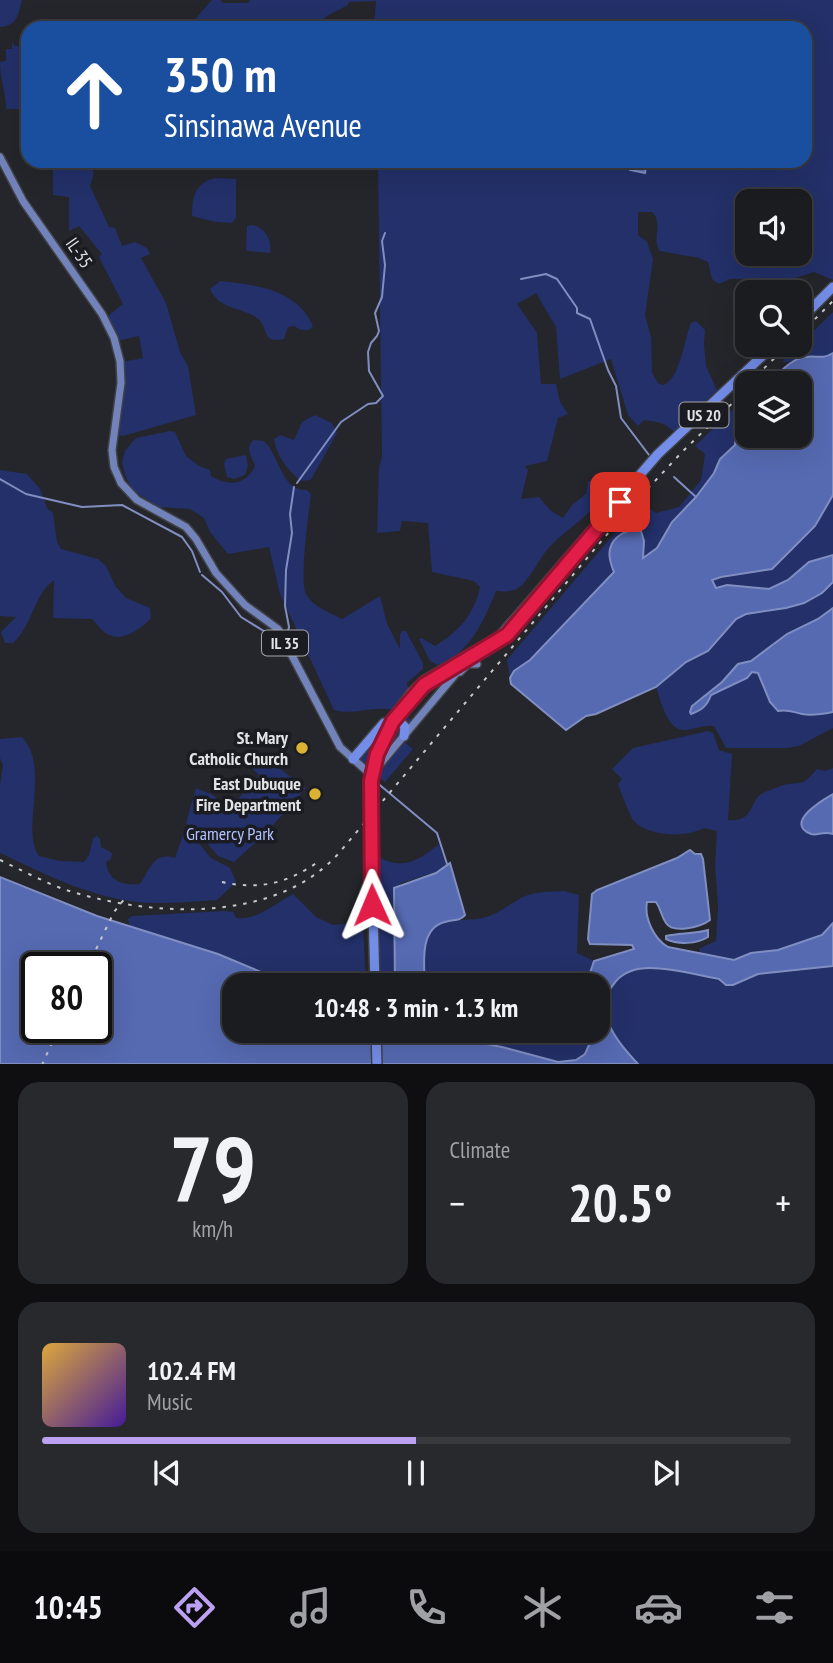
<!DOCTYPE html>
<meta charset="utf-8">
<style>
:root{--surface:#1b1c20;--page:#28292d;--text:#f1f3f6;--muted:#a0a1a5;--line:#393a3e;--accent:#bca0f2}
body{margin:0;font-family:"PT Sans Narrow",sans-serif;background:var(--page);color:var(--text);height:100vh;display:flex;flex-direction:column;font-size:26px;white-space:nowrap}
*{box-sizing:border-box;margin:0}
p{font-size:23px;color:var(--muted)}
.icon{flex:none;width:38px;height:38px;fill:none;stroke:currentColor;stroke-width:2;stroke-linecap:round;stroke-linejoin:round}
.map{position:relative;height:1064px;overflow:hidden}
.drawer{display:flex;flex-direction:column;gap:18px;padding:18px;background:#0f0f12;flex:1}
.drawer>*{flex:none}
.top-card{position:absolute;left:21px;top:21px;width:791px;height:147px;border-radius:21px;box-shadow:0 7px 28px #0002,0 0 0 2px var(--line);background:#1a4fa0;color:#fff;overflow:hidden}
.fabs{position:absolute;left:735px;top:189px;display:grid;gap:14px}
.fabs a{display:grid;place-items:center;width:77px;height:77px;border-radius:14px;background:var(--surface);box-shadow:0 7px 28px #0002,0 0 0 2px var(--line);font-size:35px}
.speed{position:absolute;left:21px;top:952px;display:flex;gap:14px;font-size:35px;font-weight:700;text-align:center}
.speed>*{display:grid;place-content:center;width:91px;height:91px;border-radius:50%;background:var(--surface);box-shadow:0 7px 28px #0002,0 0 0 2px var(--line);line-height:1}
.speed .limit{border:4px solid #111;border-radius:10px;background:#fff;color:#111}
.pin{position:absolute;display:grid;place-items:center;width:60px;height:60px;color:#fff;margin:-30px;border-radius:14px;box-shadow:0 4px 10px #0006}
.me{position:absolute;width:77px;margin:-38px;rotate:359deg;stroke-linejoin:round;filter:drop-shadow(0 0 5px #0008)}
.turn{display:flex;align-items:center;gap:24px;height:147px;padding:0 28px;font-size:32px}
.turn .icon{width:91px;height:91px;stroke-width:2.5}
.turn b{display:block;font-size:49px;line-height:60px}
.big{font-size:52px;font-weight:700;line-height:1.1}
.drawer .card{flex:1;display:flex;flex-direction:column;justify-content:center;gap:10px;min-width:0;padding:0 24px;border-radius:21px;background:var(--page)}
.drawer .dial{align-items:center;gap:0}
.dial b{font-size:91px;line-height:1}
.song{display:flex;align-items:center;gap:21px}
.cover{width:84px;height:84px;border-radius:10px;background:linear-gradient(135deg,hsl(40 70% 55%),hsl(260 70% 35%))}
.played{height:7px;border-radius:4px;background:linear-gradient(90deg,var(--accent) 50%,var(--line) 50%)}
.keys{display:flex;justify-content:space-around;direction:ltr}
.heat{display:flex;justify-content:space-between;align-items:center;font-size:38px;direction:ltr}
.drawer .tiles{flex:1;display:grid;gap:18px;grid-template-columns:1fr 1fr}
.card:last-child{grid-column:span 2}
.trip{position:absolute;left:222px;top:973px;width:388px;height:70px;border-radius:21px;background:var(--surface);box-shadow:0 7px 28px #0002,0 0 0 2px var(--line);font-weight:700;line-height:70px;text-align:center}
.dock{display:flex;height:112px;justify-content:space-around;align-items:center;background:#0b0b0d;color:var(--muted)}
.dock .icon{width:49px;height:49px}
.dock .selected{color:var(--accent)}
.dock b{font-size:32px;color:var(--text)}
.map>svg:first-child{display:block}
</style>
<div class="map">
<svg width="833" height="1065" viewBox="0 0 833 1065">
<rect width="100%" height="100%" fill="#24262b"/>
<g fill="#233069" fill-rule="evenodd">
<path d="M0,0h22c-4,14 -4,26 -22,27z"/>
<path d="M212,0h8l3,3h25l2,-3h583v280l-19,-8 -19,6 -65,1 -11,5 -7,-5 -4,-17 -9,-4 -39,-7c-9,-12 4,-27 -8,-39h-14v23l9,7 6,17 -8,56 6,22 1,36 6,10 5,2c17,-5 21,-46 28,-62l5,-2 9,9 -1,13 2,23 11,24 -43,42c-9,-10 -18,-10 -30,-12l-6,6 -10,-11 -17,-56 -51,20 -4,-52 -20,-34 -19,11 20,29 4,51h15l4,18 8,12 -10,4 -11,43 -22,5 3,4 -7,29 18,-2 12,14 12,7 9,-13 14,-11 2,-13 10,1 5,10c-4,19 -43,41 -56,58 -9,11 -15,25 -25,35 -7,7 -17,7 -26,6 -11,28 -27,64 -58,74l-8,-4 -11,-22 3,-1 13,8c24,-15 39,-31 45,-59l-6,-6 -42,-9 -4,-49 -26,-2 -2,10 -23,2 2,-66 3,-10 -4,-296h427v-133h-431l2,-27 -27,1 -1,3 -23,12 -8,11h-130zM747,201h53v53h-53z"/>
<path d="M12,42l3,4 13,1v62h-22c0,-16 -6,-30 -6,-47l6,-1v-12h6z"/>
<polygon points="68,161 86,161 94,173 90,186 109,227 115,228 122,246 135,242 147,248 150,254 141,258 166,303 180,352 188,366 196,415 123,436 117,435 122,362 143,358 139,336 117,341 107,317 123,304 99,257 102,254 79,226 69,231 69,197 53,195 53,167"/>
<path d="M215,178l21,1v39l-4,5 -16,-1 -24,-6c0,-19 3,-33 23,-38z"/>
<path d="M254,225c12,5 18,14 16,28l-22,-2 -2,-2 1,-23z"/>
<path d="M220,281c36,4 77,8 93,45l-4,4h-8l-7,-4 -6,1 -4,12c-24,5 -14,-11 -27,-21 -15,-11 -38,-8 -47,-29z"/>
<path d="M833,312v41c-11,7 -17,2 -28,4 -10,2 -13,6 -23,5z"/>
<path d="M747,395v13l-9,17 -3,20 -15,14 -6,14 -18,24 -24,25 -15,26 -14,10 -7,-29c-24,5 -31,21 -22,43l-84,88 -16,11 -4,7 -3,-18 134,-158 15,11 23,-6 22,-27 4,-26 -10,-8z"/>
<path d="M315,415l17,8 5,10 -24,43 -3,4 -9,1c-13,-10 -25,-26 -27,-42l6,-4 14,5 8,-18z"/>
<path d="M170,431l5,1 11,24 13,10 11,4 1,6c18,11 35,9 44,-10 -4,-11 -10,-16 -2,-26l11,1c16,15 17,50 43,49l4,4c-2,18 -12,86 -5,100 7,13 23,18 36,25l38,-23 7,28 13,25v-15l3,-3h3l17,32v6l-16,14 2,10 -16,17c-20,-5 -40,6 -59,0l-54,-116 -11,-47 -41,7 -18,-22 -6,-14 -14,-9 -31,-2 -27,-17 -7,-15 -3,-13 3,-11 11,-13z"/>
<polygon points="246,455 248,466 245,475 234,479 227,477 224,464 226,459"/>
<path d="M0,470l27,4 13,15 7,19 6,5 4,29 4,7 37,10 8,7 10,21 10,11 24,10 1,10c-9,10 -28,24 -42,17 -6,-2 -12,-11 -17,-16l-39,-1 1,-38c-21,16 -21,45 -41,63h-8l-4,-11 15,-15 -16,-1z"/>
<polygon points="833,495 833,555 809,562 788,580 769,589 714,586 712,580 773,569 815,526"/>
<path d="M833,582v26l-15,11 -31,15 -36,27 -13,3 -16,18 -30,23 16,-2 3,-8 36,-17 4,-6h7l12,30c22,8 39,16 63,10v16l-34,18 -12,2h-61l-12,-22c-10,-1 -18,3 -28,4 -19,2 -25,-29 -30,-43l30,-25 22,-11 28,-32 10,-5 40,-6 18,-5 18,-10z"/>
<polygon points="402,711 414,723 370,774 358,762 386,723"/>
<path d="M708,731l5,2 6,17 13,4 -4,66c25,3 22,-18 33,-26 6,-3 21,-9 27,-10 6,-1 11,0 17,-3 4,-3 8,-8 12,-12l8,2 8,-3v26c-13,8 -31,15 -30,32l11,9 10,-4 9,3v89l-11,12 -44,15 -27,3 -17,7 -35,-7 1,-5 16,-7 2,-34 -3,-41 2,-35 -13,-3c-18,10 -56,9 -71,-8 -2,-2 -14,-32 -15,-36l4,-5 -10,-10 21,-21z"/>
<path d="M22,737c29,31 -2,93 17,119l21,5 24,1 5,-7 4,-17 4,-2 3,3 1,8 11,6 -1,6 -5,3c2,19 17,24 34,22 10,-14 13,-33 35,-26l9,-26 9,4 18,22 19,10 6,14 -19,18c-20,1 -41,3 -61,3 -55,0 -107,-27 -156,-50v-68l3,-20 -3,-7v-19z"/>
<polygon points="403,741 413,749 385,782 375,774"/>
<polygon points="256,751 306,788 267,832 234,862 218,856 197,831 186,823 196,788 213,795 229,809 259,775 246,762"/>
<path d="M439,844l7,21 -3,5 -42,13 -8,12 2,90h-15v-54l-2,-10 -3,-66c26,16 42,7 64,-11z"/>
<path d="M564,891l15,4 -2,58 17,8 -8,24h-161c-1,-15 -4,-40 5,-54 11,-15 37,-9 52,-13 16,-3 26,-13 39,-20 13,-7 29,-6 43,-7z"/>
<path d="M293,894l23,23 17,8 19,-2 4,3h7l3,59h-74l-50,-22 -112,-37 -2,-7 4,-3 92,-5 9,1 3,6c19,3 41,-15 57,-24z"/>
<path d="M833,966v98h-195c-18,-20 -48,-54 -24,-80 6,-8 12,-13 22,-15 25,-5 73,6 97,16l25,-11z"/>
<path d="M429,1031h151l2,4 5,3 2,7c-3,7 -6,13 -14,16 -20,4 -94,-17 -118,-22 -9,-2 -18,1 -26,-4z"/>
</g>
<g fill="#566ab2" stroke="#808ec2" stroke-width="2" fill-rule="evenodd">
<polygon points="627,161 647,161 645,173 630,170"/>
<path d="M833,353v142l-18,31 -43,43 -51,8 -9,3 4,8 11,-3 42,4 19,-9 21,-18 24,-7v27l-11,11 -18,10 -18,5 -40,6 -10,5 -28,32 -22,11 -30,25 -60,27 -10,2 -20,14 -55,-46 -1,-6 4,-7 16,-11 84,-88c-3,-7 -6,-15 -4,-23 3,-13 19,-22 31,-18l3,10 -1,17 14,-10 15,-26 24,-25 18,-24 6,-14 15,-14 3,-20 9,-17v28h53v-53h-32c11,-9 22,-24 37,-26 12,-2 17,3 28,-4z"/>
<path d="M833,608v104c-10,2 -20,4 -31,2 -10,-2 -13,-5 -24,-3l-8,-9 -12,-29 -6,-1 -5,6 -36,17c-4,11 -9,15 -20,19l-1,-2 2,-6 30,-24 16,-18 13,-3 36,-27 31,-15z"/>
<path d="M833,794v40c-10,-3 -16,2 -22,0 -28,-11 13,-35 22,-40z"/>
<path d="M690,850l5,4h6l2,5 7,61c-9,7 -37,14 -44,3 -5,-7 -5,-14 -10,-21h-9c-3,16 7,37 21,45l66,13 17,-7 27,-3 44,-15 11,-12v43l-75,8 -25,11h-7l-7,-6c-22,-4 -47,-11 -69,-11 -13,0 -25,3 -34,13 -26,30 1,60 22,83h-638v-187l97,39 121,38 74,31h-58v46h195l2,4 5,3h18l48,9 56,15 18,-2 9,-6 4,-9 -2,-7 -5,-3 -2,-4h18v-46h-12l8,-24 40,-12 -2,-4 -42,-1 -2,-5 4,-45 5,-4 80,-32zM37,968h59v59h-59z"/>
<path d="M450,863l15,52c-6,7 -11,4 -20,7 -26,6 -21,43 -20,63h-30l-1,-97 42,-15z"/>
<path d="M708,930v7c-11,7 -30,8 -42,2v-3c14,-3 28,-2 42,-6z"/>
</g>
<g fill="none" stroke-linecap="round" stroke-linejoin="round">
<g stroke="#808ec2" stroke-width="2">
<polyline points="521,279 546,274 557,279 577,308 577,313 590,319 608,370 616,386 621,418 649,455"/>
<polyline points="674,477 696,497"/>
<polyline points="0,479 26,494 69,504 82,507 122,505 182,537 192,551 200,572"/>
<polyline points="297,483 341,422 368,404 376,403 383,396 369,371 368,352 371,343 377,336 379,331 375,313 382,297 385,265 382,241 385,233"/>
<polyline points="202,575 222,592 241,617 267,633 275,634"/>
<polyline points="287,635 289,627 285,606 286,570 292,533 290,514 294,487"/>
<polyline points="375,781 437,833 447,864"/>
</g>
<defs>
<g id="primary">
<polyline points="0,157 23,201 102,314 114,338 120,361 121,383 112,450 114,467 121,483 137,500 186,527 196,539 216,573 245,605 278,629 340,747 371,775 459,670 460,660"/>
<polyline points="460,672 468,664 477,664"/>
</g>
<g id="highway">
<polyline points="800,320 833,287"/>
<polyline points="389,731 395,722 401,723 405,727 404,736"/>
<polyline points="353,759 384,723"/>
<polyline points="374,764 389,722 412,692 425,680 500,636 658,454 774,345"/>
<polyline points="376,1031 377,1065"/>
</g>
</defs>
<use href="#primary" stroke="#404246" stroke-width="10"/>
<use href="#highway" stroke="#404246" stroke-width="12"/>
<use href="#primary" stroke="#7282bb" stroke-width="7"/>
<use href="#highway" stroke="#738de8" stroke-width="9"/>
<g stroke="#c7c8cb" stroke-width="2" stroke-dasharray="3.5 7" stroke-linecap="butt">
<polyline points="800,334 833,301"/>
<polyline points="749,383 788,345"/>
<path d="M0,860c21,10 42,21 63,29 85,28 212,36 276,-36l286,-340 58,-62 64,-62"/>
<path d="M222,882c37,8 64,2 96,-20"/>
<polyline points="87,968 114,912 126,897"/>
<polyline points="42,1065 59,1027"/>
</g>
<defs>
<polyline id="highway-bridge" points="374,764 370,797 375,985"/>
</defs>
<use href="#highway-bridge" stroke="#404246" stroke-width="12" stroke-linecap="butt"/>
<use href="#highway-bridge" stroke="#738de8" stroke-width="9"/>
</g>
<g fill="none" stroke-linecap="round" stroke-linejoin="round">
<defs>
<polyline id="route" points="372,905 371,781 377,754 393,721 424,685 507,635 620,502"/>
</defs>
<use href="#route" stroke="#92132f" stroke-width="18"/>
<use href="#route" stroke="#e11d48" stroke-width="12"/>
</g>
<g fill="#dbb233" stroke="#1b1c21" stroke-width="2.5">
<circle cx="302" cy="748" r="7"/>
<circle cx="315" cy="794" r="7"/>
</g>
<g text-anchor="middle" stroke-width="7" stroke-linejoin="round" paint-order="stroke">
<g fill="#1b1c21" stroke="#a6a7ab" stroke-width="2">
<rect x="679.5" y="402.5" width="49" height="25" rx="5"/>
<rect x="262" y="630.5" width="46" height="25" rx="5"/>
</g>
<g font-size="16" font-weight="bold" fill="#e2e3e6">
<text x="704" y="421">US 20</text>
<text x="285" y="649">IL 35</text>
</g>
<g font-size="18" fill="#e2e3e6" stroke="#1b1c21">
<text transform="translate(79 253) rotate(55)" y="6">IL-35</text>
</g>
<g font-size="18" font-weight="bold" fill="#e2e3e6" stroke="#1b1c21" text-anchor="end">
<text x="288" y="744">St. Mary<tspan x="288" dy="21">Catholic Church</tspan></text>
<text x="301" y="790">East Dubuque<tspan x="301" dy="21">Fire Department</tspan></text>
</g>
<g font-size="18" fill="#b0c3ff" stroke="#1b1c21">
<text x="230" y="840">Gramercy Park</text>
</g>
</g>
</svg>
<div class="fabs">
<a><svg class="icon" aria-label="sound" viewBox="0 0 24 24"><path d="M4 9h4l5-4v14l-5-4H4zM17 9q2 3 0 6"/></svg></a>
<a><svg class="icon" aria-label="search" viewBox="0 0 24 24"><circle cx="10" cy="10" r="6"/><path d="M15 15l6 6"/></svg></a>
<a><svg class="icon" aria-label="layers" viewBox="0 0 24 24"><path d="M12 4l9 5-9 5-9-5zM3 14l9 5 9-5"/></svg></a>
</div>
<div class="speed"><div class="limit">80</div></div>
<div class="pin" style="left:620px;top:502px;background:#d93025"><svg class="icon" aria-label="arrive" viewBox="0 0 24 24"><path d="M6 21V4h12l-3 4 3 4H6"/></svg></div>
<svg class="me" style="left:372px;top:905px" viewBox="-20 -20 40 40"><path d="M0-17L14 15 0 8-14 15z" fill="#e11d48" stroke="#fff" stroke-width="4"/></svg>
<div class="trip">10:48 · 3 min · 1.3 km</div>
<div class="top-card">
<div class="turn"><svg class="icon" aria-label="ahead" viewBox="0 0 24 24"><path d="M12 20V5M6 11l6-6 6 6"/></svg><div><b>350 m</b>Sinsinawa Avenue</div></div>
</div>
</div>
<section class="drawer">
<div class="tiles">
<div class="card dial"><b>79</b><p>km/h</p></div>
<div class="card"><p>Climate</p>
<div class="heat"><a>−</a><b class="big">20.5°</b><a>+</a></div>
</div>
<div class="card">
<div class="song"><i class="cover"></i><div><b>102.4 FM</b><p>Music</p></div></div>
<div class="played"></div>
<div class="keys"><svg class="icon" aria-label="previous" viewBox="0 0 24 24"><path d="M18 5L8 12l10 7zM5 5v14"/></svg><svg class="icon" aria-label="pause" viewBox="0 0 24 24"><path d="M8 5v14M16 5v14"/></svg><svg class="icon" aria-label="next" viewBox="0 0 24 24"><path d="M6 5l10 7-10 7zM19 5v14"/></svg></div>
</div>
</div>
</section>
<nav class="dock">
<b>10:45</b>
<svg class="icon selected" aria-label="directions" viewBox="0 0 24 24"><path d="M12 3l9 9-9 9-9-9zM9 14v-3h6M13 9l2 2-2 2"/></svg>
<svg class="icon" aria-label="music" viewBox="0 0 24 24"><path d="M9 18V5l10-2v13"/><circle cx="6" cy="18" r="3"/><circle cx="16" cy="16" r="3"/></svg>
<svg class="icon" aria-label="phone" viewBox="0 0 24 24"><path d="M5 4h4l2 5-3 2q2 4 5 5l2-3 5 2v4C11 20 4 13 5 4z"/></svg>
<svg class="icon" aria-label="climate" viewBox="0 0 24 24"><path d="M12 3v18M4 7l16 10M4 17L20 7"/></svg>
<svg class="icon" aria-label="car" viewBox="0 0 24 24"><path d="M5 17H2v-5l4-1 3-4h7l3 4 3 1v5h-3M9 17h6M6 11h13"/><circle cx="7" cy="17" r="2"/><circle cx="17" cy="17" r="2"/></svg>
<svg class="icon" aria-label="filters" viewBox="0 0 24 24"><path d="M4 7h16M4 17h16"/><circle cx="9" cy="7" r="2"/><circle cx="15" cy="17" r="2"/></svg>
</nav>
